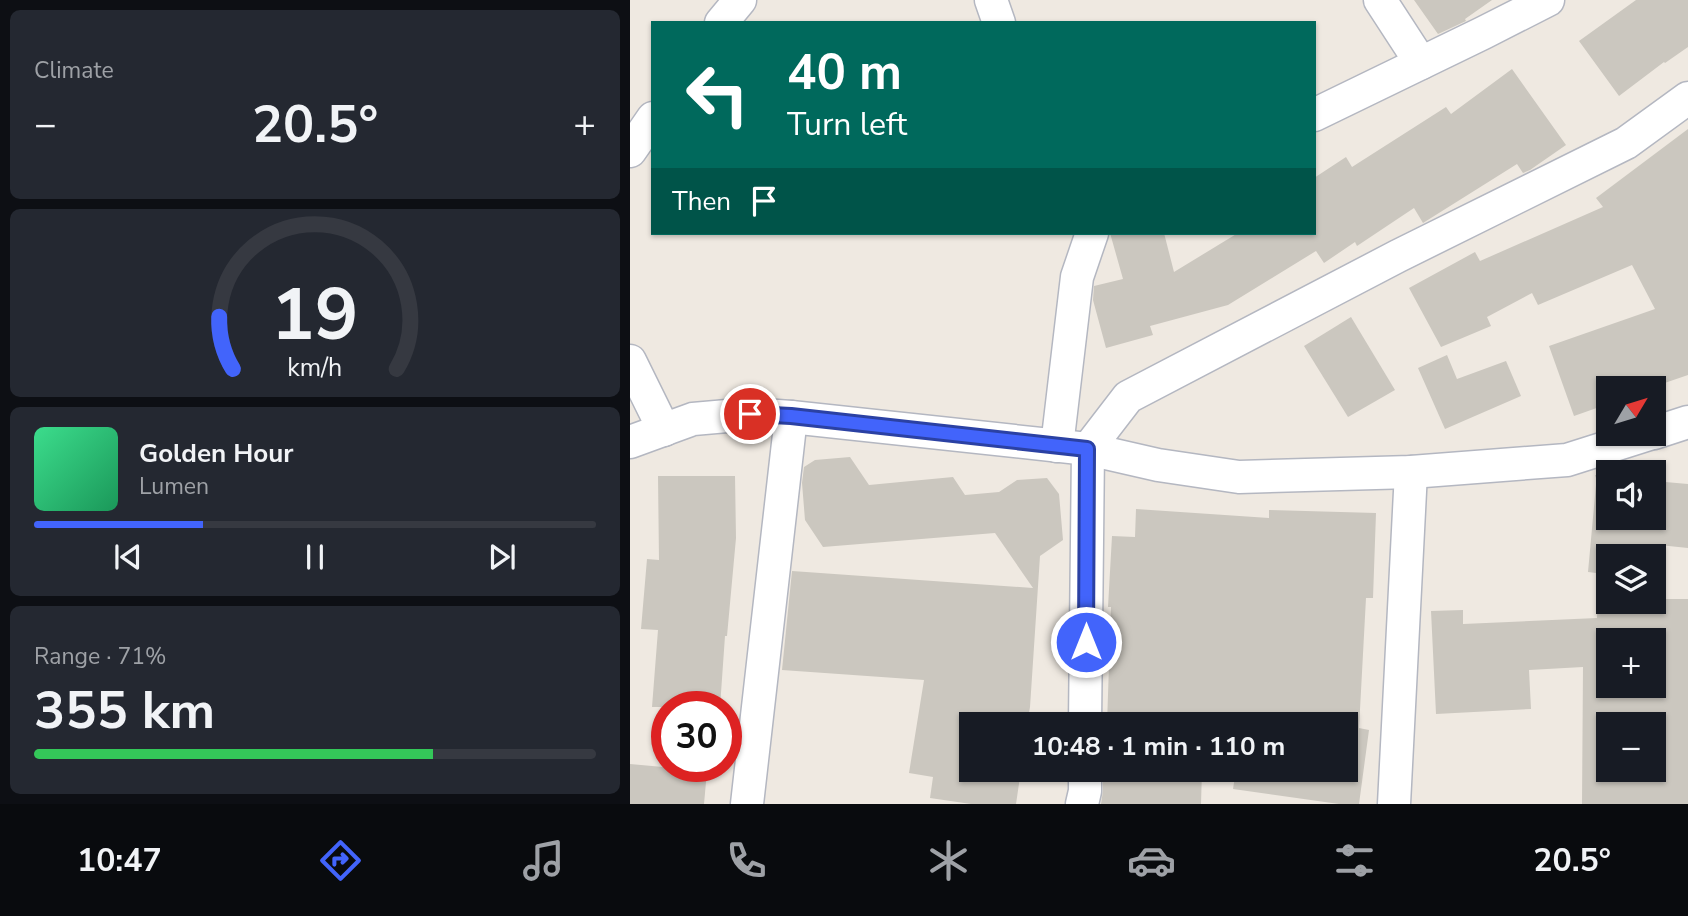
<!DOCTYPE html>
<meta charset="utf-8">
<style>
:root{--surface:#171b24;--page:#242831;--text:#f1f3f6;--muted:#9ea1a6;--line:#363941;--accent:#4264fb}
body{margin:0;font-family:"Nunito Sans",sans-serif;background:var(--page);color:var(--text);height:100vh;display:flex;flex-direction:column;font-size:26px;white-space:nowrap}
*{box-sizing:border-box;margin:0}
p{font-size:23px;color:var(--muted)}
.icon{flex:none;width:38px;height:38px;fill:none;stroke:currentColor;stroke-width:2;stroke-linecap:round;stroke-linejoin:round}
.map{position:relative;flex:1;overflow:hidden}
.panel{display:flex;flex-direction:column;gap:10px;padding:10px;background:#0d0f14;width:630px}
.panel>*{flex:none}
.hud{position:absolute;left:21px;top:21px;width:665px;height:214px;border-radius:0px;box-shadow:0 2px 5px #0004;background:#00695c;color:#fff;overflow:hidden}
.needle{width:46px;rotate:52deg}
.buttons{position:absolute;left:966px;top:376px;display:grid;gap:14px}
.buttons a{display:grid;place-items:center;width:70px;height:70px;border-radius:0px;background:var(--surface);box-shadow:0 2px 5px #0004;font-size:35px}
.speed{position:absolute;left:21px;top:691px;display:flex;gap:14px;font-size:35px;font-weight:700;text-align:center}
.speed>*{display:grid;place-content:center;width:91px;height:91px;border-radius:50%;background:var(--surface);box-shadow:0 2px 5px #0004;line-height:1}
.speed .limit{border:10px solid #d22;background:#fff;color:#111}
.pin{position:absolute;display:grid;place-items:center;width:60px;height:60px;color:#fff;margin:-30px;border:4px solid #fff;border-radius:50%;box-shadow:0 2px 7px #0007}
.me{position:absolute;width:77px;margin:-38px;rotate:0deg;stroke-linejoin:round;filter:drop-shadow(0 0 5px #0008)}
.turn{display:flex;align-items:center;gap:24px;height:147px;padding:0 21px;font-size:32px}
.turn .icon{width:91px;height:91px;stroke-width:2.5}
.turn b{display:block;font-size:49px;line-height:60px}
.then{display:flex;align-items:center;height:66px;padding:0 21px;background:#0003;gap:14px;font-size:26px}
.big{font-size:52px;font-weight:700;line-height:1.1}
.panel .widget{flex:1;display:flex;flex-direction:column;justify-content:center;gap:10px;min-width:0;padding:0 24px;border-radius:10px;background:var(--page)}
.panel .dial{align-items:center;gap:0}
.dial svg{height:182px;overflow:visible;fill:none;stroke:var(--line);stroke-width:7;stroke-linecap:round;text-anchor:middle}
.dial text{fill:var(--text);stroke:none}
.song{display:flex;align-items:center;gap:21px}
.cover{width:84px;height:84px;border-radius:10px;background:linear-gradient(135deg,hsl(150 70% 55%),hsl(150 70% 35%))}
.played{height:7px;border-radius:4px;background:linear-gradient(90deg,var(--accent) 30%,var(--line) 30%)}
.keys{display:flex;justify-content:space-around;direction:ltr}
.heat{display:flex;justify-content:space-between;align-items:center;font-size:38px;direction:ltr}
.charge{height:10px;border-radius:5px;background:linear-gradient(90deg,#34c759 71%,var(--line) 0)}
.trip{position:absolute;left:329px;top:712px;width:399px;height:70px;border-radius:0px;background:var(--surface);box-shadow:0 2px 5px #0004;font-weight:700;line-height:70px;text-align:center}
.tabs{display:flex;height:112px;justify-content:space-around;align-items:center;background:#090b0e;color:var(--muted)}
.tabs .icon{width:49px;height:49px}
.tabs .selected{color:var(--accent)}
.tabs b{font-size:32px;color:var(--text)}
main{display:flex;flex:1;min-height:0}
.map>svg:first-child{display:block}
</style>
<main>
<section class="panel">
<div class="widget"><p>Climate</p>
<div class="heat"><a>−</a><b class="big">20.5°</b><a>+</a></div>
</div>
<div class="widget dial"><svg viewBox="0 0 100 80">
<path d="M14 69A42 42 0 1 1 86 69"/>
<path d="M14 69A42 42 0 0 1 8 46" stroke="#4264fb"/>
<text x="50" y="56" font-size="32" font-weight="700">19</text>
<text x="50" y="72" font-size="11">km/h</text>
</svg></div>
<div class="widget">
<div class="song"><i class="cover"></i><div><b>Golden Hour</b><p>Lumen</p></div></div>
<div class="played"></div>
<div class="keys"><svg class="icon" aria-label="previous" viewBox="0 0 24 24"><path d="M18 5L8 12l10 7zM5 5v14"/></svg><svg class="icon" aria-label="pause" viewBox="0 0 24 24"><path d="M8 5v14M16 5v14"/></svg><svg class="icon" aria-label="next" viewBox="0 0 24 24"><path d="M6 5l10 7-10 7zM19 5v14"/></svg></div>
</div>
<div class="widget"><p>Range · 71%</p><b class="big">355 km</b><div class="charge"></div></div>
</section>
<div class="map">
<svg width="1058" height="804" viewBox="0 0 1058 804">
<rect width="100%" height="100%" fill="#efe9e1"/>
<g fill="#cbc7bf" fill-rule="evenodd">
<polygon points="784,0 862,0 835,19 836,21 808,34"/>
<polygon points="1006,0 1058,0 1058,47 1035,63 1034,62 989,96 949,41"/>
<polygon points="882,69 936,145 900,170 893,173 887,164 793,223 784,208 727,246 725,242 694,263 686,251 598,305 520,326 523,335 476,348 463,300 464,286 493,279 480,233 534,233 544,272 608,233 684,233 684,178 716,157 722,167 816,107 821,114"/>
<polygon points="1058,129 1058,375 1020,388 978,388 978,404 944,416 919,346 1025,309 1002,265 908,305 902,293 857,317 861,326 811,347 779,288 845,252 850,261 973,207 966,198"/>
<polygon points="721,317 765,390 718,417 674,346"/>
<polygon points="817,355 827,379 876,361 891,396 815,429 788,368"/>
<polygon points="220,457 239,485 323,477 335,495 369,492 387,480 417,478 429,494 433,540 410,556 400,707 397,724 341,724 341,770 391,770 386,804 341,804 300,798 303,777 279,773 294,680 152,670 162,571 403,588 365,533 193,547 175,520 172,483 174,467 185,460"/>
<path d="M965,475l13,2v41h46v-37l34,3v64l-29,-3 -5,54h34v205h-106l1,-137 -54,3 2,39 -95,5 -5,-103 32,-1v14l134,-6 -1,-45 -8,-1 8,-87 2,-1zM978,556h46v46h-46zM978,640h46v46h-46zM978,724h46v46h-46z"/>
<polygon points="28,476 105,476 106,538 97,636 95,636 90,707 22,707 28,630 11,629 17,559 29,560"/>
<polygon points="506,509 639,518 639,510 746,513 743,598 736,598 729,728 739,730 729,804 709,804 603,789 606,770 716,770 716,724 612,724 613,721 517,717 517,724 477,724 481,607 478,607 482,536 505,537"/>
<polygon points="0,764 77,771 74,804 0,804"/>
<polygon points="473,770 572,770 571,804 471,804 473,791"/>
</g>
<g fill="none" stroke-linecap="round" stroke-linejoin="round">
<defs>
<g id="minor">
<polyline points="361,0 369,23"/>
<polyline points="750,0 791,63"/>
<polyline points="91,23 110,0"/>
<polyline points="684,115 853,33 918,0"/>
<polyline points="0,151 23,118"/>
<polyline points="0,361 34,430"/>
<polyline points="1024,433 1058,422"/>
<polyline points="0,442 63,419 120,414 161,417 458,449 528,465 609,477 781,472 937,460 1019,434"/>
<polyline points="427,446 447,277 462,233"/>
<polyline points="455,724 458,449 498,397 768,256 996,143 1058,98"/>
<polyline points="117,804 161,417"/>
<polyline points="452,804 455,791 455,770"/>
<polyline points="764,804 781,472"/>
</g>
</defs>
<use href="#minor" stroke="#b4b7c1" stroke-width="35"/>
<use href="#minor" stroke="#fff" stroke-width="32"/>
</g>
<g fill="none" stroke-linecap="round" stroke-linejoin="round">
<defs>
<polyline id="route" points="120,414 161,416 457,449 456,642"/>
</defs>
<use href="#route" stroke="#2b41a3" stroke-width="18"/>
<use href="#route" stroke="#4264fb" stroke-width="12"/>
</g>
</svg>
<div class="buttons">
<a><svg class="needle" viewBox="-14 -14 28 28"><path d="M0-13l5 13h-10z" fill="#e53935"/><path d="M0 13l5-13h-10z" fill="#9ea1a6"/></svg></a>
<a><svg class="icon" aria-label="sound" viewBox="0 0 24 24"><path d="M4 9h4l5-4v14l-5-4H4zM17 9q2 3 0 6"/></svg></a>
<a><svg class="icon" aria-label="layers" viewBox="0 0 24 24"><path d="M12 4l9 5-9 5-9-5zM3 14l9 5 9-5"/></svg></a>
<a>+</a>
<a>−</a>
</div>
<div class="speed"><div class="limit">30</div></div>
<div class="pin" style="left:120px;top:414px;background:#d93025"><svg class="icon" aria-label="arrive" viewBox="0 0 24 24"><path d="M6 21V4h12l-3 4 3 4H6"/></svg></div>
<svg class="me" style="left:456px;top:642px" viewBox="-20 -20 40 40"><circle r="17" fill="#4264fb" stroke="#fff" stroke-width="3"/><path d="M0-11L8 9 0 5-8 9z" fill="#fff"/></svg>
<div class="trip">10:48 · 1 min · 110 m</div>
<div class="hud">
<div class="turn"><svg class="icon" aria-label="left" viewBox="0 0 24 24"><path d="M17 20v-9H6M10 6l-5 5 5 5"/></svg><div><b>40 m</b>Turn left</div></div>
<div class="then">Then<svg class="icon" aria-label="arrive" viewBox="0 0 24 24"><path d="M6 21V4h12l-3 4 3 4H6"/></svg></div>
</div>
</div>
</main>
<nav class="tabs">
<b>10:47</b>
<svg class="icon selected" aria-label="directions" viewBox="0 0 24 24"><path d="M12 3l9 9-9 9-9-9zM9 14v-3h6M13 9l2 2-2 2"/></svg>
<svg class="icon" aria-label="music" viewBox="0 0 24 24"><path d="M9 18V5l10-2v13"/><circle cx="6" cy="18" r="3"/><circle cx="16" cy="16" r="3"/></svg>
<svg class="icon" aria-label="phone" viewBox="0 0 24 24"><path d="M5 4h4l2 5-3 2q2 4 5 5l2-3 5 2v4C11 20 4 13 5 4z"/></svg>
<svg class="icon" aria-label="climate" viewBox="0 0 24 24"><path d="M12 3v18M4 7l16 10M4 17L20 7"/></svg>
<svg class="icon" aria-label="car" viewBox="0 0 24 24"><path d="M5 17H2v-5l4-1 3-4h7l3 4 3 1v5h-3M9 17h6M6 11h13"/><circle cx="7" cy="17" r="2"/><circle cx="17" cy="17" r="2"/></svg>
<svg class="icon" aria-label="filters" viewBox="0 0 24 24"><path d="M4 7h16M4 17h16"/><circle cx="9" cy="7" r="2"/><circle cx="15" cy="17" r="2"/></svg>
<b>20.5°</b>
</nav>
